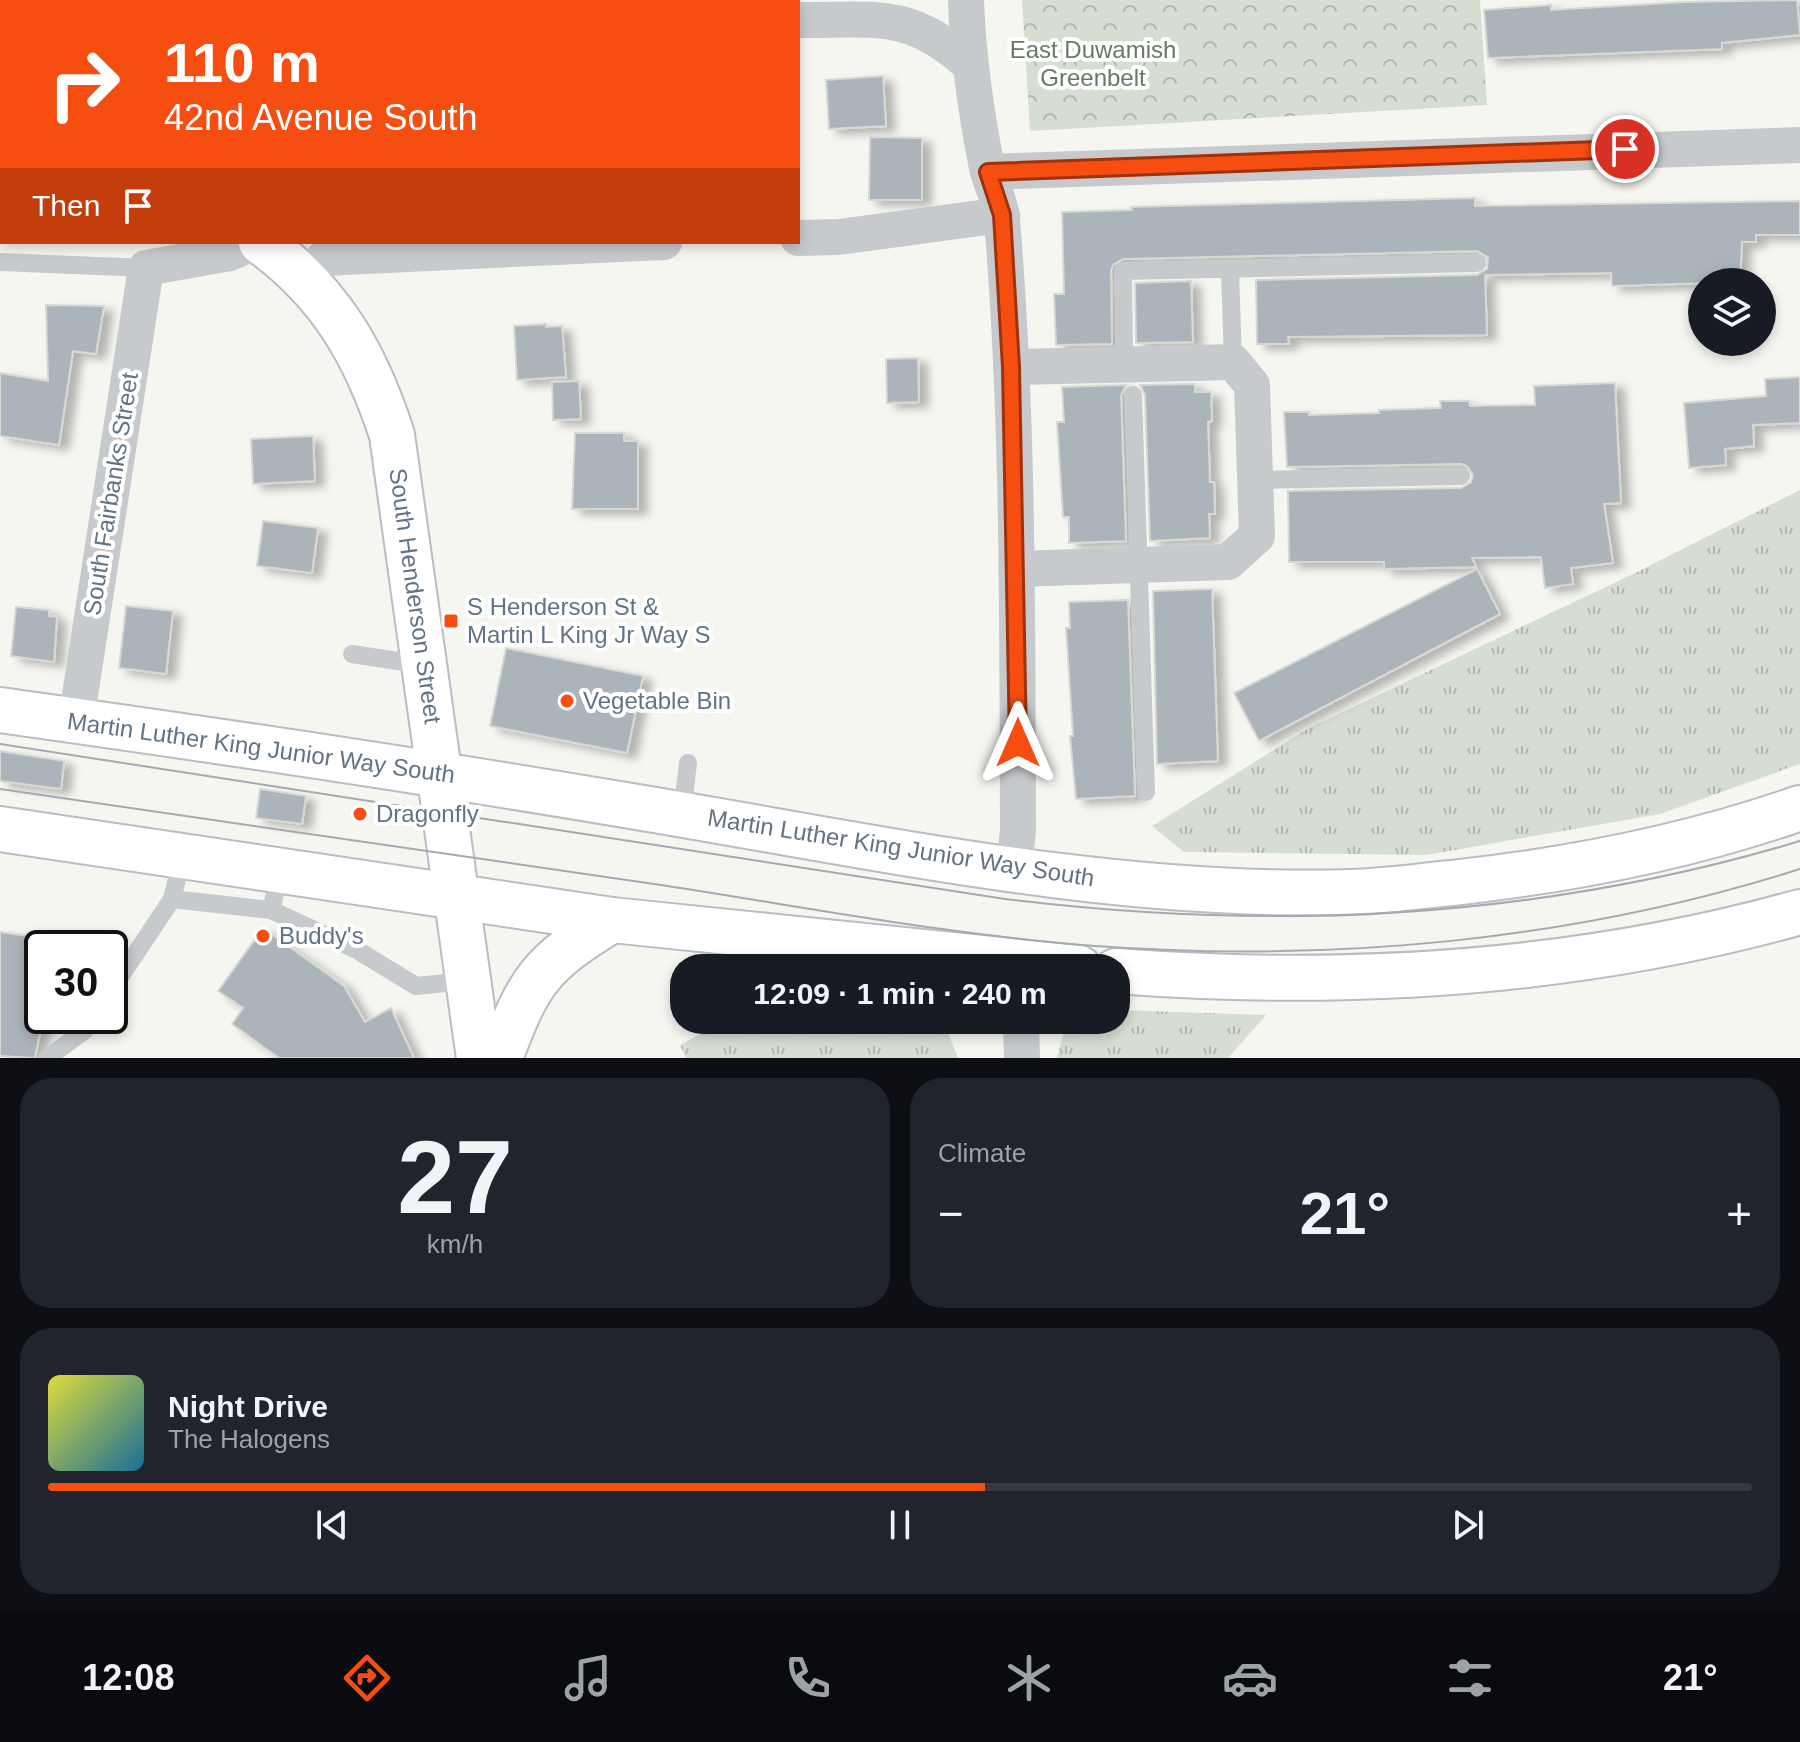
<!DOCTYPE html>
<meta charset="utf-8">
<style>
:root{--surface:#171b24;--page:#20242c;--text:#f1f3f6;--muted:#9ea1a6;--line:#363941;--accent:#f64d11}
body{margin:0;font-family:Helvetica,sans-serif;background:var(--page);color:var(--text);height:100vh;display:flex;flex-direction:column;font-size:30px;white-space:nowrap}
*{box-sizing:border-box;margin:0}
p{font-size:26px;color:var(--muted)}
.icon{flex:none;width:44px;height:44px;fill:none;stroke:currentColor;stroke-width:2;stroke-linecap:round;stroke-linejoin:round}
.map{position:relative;height:1058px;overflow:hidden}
.panel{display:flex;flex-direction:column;gap:20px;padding:20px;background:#0d0f14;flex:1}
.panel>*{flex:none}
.hud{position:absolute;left:0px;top:0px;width:800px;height:244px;box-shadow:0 4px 12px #0003;background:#f64d11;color:#fff;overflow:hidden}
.fabs{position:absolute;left:1688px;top:268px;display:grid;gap:16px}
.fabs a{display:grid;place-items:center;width:88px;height:88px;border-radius:50%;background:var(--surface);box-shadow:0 4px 12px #0003;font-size:40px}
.speed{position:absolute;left:24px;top:930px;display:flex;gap:16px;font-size:40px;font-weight:700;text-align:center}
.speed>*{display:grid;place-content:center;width:104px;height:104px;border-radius:50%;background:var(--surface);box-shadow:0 4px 12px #0003;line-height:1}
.speed .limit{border:4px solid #111;border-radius:12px;background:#fff;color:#111}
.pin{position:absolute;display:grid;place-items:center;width:68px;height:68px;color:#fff;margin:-34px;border:4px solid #fff;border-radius:50%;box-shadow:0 2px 8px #0007}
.me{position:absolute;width:88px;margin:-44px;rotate:0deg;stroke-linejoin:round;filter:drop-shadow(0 0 6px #0008)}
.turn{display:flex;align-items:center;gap:28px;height:168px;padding:0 32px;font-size:36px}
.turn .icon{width:104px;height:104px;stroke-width:2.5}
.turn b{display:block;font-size:56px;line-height:68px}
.then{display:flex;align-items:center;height:76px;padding:0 32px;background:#0003;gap:16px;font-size:30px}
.big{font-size:60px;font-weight:700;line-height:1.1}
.panel .widget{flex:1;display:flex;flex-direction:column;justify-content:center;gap:12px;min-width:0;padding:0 28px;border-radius:32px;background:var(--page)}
.panel .dial{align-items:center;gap:0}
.dial b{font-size:104px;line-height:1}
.song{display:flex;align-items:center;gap:24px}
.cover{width:96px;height:96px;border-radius:12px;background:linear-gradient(135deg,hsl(60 70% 55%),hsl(200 70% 35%))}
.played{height:8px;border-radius:4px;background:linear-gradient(90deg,var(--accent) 55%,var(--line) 55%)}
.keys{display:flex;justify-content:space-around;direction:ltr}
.heat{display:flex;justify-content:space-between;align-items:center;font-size:44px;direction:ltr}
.panel .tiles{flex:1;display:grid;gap:20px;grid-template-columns:1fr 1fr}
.widget:last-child{grid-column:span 2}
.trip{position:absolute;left:670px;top:954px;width:460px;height:80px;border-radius:32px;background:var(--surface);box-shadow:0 4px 12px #0003;font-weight:700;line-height:80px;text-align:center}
.tab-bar{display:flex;height:128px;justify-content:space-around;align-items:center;background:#090b0e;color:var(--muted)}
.tab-bar .icon{width:56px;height:56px}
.tab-bar .active{color:var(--accent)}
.tab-bar b{font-size:36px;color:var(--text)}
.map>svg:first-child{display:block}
</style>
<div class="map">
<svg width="1800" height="1058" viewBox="0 0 1800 1058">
<defs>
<pattern id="grass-tufts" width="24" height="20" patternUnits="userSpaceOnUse" patternTransform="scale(2)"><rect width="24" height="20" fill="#d6ded2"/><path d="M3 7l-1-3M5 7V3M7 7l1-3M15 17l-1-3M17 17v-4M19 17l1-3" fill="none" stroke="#b1b9b0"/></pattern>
<pattern id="forest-crowns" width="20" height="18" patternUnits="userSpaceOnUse" patternTransform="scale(2)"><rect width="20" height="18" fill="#d6ded2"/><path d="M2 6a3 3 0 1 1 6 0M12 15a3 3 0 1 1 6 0" fill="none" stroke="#b1b9b0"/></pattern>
<filter id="shadow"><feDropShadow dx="9" dy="5" stdDeviation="4" flood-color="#0004"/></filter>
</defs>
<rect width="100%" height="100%" fill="#f6f6f1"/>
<g fill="url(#grass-tufts)">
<polygon points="1800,490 1800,764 1660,814 1426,855 1184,852 1152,826 1309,728 1633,574"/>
<polygon points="1116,1010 1266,1015 1228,1058 1057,1058 1067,1020 1116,1020"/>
<polygon points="727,1020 943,1020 958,1058 686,1058 680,1045"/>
</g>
<polygon fill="url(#forest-crowns)" points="1022,0 1480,0 1487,105 1030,131"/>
<g fill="#acb4bb" stroke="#d7d7d4" stroke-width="2" filter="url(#shadow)">
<polygon points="1797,0 1800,35 1722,43 1722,49 1488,58 1484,10 1551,5 1551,10 1685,2"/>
<polygon points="883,76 886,126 829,129 826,80"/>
<polygon points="870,137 922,138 922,200 869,200"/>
<polygon points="1475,198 1475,206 1800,201 1800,235 1756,235 1756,242 1742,242 1740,282 1612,286 1611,273 1485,275 1487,335 1288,337 1289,344 1257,344 1256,280 1477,275 1487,269 1488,257 1477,251 1123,259 1113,265 1111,271 1112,344 1056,345 1054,294 1064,294 1062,212 1132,210 1131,207"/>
<polygon points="1191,281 1193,342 1136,343 1135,283"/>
<polygon points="46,305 104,306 96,354 73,351 59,445 0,436 0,373 48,381"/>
<polygon points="546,324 546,327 562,326 566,377 517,380 514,326"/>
<polygon points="918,358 919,402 887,403 886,359"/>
<polygon points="1800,377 1800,423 1753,425 1754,446 1725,449 1726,465 1689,468 1684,403 1766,396 1765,379"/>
<polygon points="579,381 581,419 553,420 552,382"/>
<polygon points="1615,383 1621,503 1604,504 1613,563 1571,568 1573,584 1545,588 1541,557 1472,558 1476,567 1384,569 1384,562 1289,562 1288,491 1461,488 1471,482 1473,475 1467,466 1461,464 1287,467 1284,412 1309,412 1309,415 1379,413 1379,410 1441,408 1440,401 1469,401 1470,406 1535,405 1534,386"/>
<polygon points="1195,384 1195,392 1211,392 1212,421 1208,422 1210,482 1214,482 1215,514 1209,514 1210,538 1150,541 1145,395 1140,385"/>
<polygon points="1126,385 1121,395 1126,541 1069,543 1069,517 1063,517 1057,422 1064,422 1062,387"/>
<polygon points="575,433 624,433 624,441 638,441 638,509 572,509"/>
<polygon points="313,436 315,481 253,484 251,439"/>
<polygon points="263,521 318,528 312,573 257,566"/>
<polygon points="1477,569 1500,614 1259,741 1234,693"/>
<polygon points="1212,589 1218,761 1157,764 1153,591"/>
<polygon points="1128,600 1135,796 1076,799 1070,736 1073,736 1066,628 1070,628 1069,602"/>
<polygon points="126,606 173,611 166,674 119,668"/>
<polygon points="16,607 49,610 49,616 57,617 54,662 11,656"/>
<polygon points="506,648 643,676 627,753 490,726"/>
<polygon points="0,751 64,761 61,789 0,781"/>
<polygon points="260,789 306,796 302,824 256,818"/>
<polygon points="263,928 344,986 365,1022 391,1008 414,1058 279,1058 232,1024 243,1008 218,991"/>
<polygon points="0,932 42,938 42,1022 35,1058 0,1056"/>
</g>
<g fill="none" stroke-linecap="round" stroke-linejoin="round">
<defs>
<g id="secondary">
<polyline points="0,157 2,157"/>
<path d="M261,242c70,51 105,113 131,193l87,623"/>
<path d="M0,710c215,30 429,62 643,98 234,39 470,91 708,84 34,-1 68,-6 101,-9 120,-13 234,-35 348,-75"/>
<polyline points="0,829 612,920 1079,968"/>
<path d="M1116,971c228,17 463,3 684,-59"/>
<path d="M500,1058c29,-78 40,-94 112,-138"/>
</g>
</defs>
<use href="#secondary" stroke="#b8bdc2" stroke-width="48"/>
<g stroke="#c7cacd" stroke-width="18">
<polyline points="0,262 146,268"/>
<polyline points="1230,270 1233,362"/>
<polyline points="1124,348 1123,271 1477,263"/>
<polyline points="1133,395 1146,792"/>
<polyline points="1257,480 1461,476"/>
<polyline points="352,654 424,665"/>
<polyline points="682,814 688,763"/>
<polyline points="280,873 271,910 357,950 416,986 466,981"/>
<polyline points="172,899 271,910"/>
<polyline points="110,992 172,899 182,859"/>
<polyline points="47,1058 84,1031 94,1016"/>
</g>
<g stroke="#c7cacd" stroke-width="36">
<polyline points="294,0 294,2"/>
<path d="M966,0c2,57 10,112 21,168 4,17 14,34 15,52 17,203 15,407 16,610l-4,41"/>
<path d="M798,20c75,1 110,-11 170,43"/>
<polyline points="988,172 1800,145"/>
<polyline points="798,238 839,237 1002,215"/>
<polyline points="304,278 324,258 664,242"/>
<polyline points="1011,367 1233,362 1252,385 1257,536 1228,562 1017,569"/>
<polyline points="76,721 146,268 230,253 256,242"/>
<polyline points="1021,1020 1022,1058"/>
</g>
<use href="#secondary" stroke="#fff" stroke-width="44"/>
<g stroke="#a4aab0" stroke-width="2">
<path d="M0,744l1005,155c267,33 537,20 795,-58"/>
<path d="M0,789c220,32 440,64 661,96 144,22 289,50 434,61 236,17 479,-5 705,-77"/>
</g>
</g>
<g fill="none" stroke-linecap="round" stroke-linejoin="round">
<defs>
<polyline id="route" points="1018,743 1011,367 1002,215 988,172 1625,149"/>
</defs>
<use href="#route" stroke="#a0320b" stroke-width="20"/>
<use href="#route" stroke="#f64d11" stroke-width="14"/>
</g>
<g fill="#f64d11" stroke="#fff" stroke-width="3">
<rect x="443" y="613" width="16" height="16" rx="4"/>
<circle cx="567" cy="701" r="8"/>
<circle cx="360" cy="814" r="8"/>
<circle cx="263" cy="936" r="8"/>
</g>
<g text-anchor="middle" stroke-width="8" stroke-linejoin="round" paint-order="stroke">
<g font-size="24" fill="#657c61" stroke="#fff">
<text x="1093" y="58">East Duwamish<tspan x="1093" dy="28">Greenbelt</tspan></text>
</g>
<g font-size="24" fill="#617486" stroke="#fff">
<text transform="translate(111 494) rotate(-81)" y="8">South Fairbanks Street</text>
<text transform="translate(415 596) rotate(82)" y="8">South Henderson Street</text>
<text transform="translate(261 748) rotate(8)" y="8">Martin Luther King Junior Way South</text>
<text transform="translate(901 848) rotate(9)" y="8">Martin Luther King Junior Way South</text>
</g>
<g font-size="24" fill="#617486" stroke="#fff" text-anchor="start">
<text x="467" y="615">S Henderson St &amp;<tspan x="467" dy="28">Martin L King Jr Way S</tspan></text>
<text x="583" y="709">Vegetable Bin</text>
<text x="376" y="822">Dragonfly</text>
<text x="279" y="944">Buddy's</text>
</g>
</g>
</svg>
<div class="fabs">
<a><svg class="icon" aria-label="layers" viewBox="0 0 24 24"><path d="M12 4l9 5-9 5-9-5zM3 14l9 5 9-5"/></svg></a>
</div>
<div class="speed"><div class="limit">30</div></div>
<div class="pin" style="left:1625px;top:149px;background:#d93025"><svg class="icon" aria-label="arrive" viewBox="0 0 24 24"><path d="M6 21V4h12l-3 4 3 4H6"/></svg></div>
<svg class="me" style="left:1018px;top:743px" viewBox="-20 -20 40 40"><path d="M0-17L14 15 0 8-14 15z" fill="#f64d11" stroke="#fff" stroke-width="4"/></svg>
<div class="trip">12:09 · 1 min · 240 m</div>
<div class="hud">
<div class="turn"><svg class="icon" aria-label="right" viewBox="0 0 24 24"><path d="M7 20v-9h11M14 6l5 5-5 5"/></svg><div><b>110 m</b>42nd Avenue South</div></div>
<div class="then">Then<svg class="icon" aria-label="arrive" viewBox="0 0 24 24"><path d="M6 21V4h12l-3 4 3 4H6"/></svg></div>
</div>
</div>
<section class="panel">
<div class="tiles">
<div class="widget dial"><b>27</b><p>km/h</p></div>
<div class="widget"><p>Climate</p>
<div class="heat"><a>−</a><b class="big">21°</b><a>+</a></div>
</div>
<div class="widget">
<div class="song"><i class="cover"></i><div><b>Night Drive</b><p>The Halogens</p></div></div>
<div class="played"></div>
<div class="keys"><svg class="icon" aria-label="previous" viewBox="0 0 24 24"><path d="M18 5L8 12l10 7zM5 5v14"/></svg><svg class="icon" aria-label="pause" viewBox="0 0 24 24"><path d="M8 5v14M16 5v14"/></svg><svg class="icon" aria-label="next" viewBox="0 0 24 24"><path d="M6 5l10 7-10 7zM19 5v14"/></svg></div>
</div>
</div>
</section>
<nav class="tab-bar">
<b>12:08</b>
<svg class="icon active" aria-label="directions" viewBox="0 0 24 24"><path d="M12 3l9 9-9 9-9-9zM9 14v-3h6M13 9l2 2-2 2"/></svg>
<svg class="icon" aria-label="music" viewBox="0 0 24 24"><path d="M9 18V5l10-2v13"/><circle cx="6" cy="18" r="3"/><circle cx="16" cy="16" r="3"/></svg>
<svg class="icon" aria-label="phone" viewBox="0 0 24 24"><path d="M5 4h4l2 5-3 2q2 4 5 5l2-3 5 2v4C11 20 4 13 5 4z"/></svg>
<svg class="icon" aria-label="climate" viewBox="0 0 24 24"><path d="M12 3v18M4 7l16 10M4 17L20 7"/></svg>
<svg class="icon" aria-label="car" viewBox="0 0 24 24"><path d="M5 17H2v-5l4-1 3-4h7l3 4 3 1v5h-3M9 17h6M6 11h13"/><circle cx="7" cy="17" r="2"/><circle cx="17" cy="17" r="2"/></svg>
<svg class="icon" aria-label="filters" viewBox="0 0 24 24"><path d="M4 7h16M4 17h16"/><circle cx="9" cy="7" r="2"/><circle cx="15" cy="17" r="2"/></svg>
<b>21°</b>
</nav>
